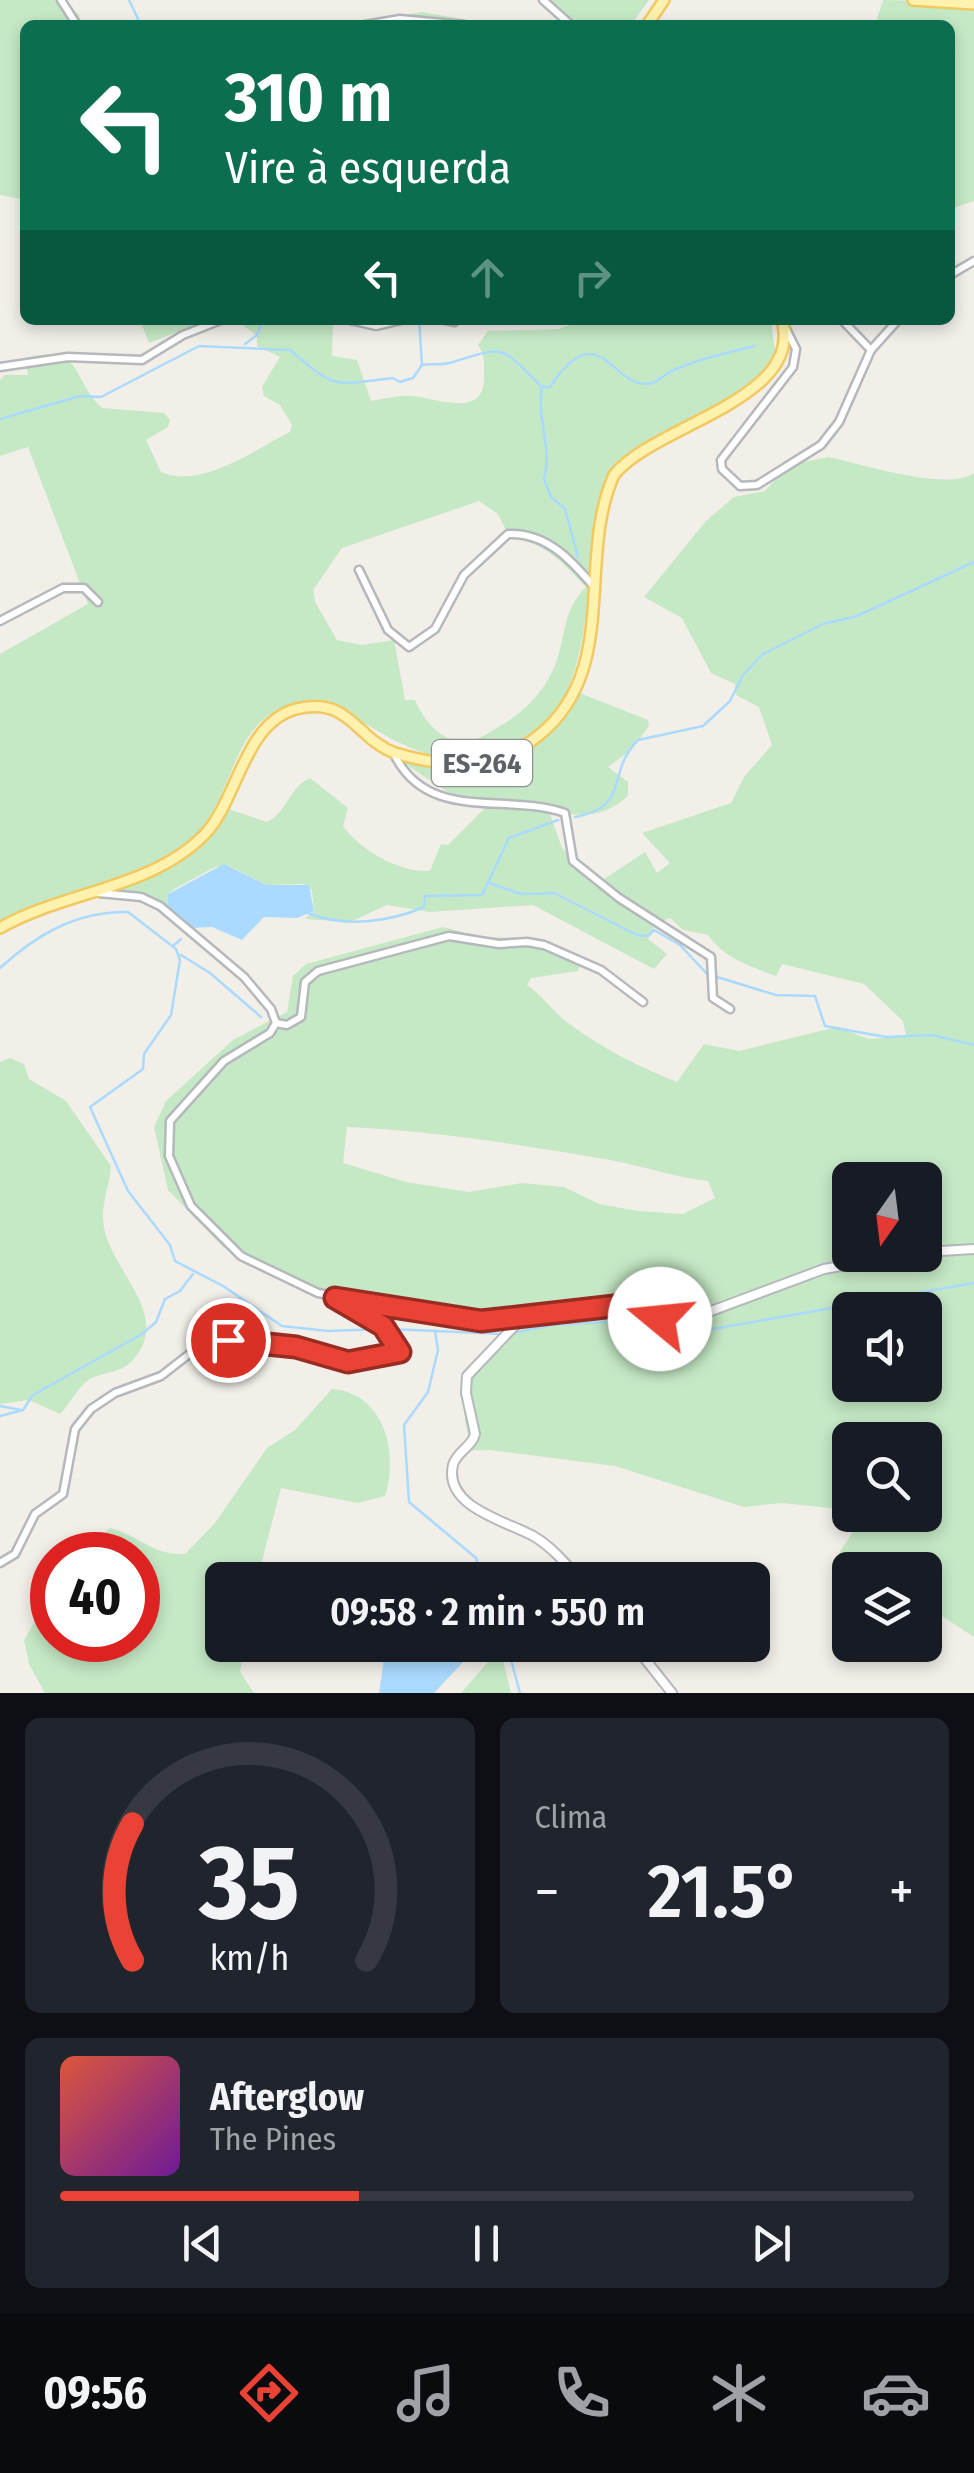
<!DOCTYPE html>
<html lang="pt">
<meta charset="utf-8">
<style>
:root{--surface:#171b24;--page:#20242c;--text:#f1f3f6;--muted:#9ea1a6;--line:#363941;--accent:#ea4335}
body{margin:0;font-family:"Fira Sans Condensed",sans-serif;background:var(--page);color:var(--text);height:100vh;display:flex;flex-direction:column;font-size:38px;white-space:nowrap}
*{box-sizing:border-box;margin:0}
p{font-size:32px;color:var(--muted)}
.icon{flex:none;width:55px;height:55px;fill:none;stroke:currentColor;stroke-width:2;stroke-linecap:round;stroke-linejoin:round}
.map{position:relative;height:1693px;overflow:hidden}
.side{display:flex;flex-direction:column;gap:25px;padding:25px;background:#0d0f14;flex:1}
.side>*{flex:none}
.guide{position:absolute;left:20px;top:20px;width:935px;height:305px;border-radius:15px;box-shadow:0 5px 15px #0003;background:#0b6e4f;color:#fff;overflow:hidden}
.needle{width:65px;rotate:194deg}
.fabs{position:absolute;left:832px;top:1162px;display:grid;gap:20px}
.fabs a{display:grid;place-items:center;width:110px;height:110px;border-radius:15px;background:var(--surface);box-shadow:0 5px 15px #0003;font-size:50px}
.speed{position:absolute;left:30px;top:1532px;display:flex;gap:20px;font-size:50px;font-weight:700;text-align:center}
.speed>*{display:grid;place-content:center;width:130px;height:130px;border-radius:50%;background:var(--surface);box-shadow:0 5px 15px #0003;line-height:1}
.speed .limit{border:15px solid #d22;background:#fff;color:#111}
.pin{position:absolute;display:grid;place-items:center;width:85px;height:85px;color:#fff;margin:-42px;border:5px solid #fff;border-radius:50%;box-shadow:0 2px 10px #0007}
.me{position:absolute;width:110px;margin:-55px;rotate:287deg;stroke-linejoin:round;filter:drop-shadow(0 0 8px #0008)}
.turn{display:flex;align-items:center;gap:35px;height:210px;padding:0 40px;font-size:45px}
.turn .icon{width:130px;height:130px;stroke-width:2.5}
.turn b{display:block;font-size:70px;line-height:85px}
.lanes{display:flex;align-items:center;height:95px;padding:0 40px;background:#0003;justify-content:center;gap:50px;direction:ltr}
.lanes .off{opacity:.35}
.big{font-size:75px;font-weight:600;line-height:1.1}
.side .widget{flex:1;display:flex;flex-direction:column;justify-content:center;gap:15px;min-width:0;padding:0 35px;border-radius:15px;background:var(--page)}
.side .dial{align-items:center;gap:0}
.dial svg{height:260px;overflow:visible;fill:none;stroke:var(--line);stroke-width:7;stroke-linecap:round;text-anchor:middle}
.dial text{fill:var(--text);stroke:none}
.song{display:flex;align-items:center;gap:30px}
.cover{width:120px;height:120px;border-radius:15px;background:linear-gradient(135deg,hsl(10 70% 55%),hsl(280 70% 35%))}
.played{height:10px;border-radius:5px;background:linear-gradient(90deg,var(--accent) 35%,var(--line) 35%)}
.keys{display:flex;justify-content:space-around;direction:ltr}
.heat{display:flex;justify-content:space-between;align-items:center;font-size:55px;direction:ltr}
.side .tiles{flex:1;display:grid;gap:25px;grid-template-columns:1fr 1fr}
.widget:last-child{grid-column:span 2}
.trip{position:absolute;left:205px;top:1562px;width:565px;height:100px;border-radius:15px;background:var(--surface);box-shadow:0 5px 15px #0003;font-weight:600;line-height:100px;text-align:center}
.menu{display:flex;height:160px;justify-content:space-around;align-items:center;background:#090b0e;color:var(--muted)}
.menu .icon{width:70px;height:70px}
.menu .current{color:var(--accent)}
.menu b{font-size:45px;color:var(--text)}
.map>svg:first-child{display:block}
</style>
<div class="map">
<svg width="974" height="1693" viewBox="0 0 974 1693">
<rect width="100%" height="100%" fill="#f1efe8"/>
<g fill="#c5e8c5" fill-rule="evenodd">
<polygon points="0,0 64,0 79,15 81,25 25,25 25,200 0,195"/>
<polygon points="545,0 649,0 631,25 580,25"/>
<polygon points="883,0 974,2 974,201 950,209 950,25 875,25"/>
<polygon points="421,12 498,25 354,25"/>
<polygon points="140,320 208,320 149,343"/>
<path d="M236,320h97l-1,36 25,4 14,41c13,-2 28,-6 40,-5 27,2 75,24 73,-21 0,-13 1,-19 -6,-30l10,-14 70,-2 28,-9h185l4,31c-24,64 -149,71 -175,145 -11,59 -9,141 -33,195 -10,23 -30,41 -53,53 -110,55 -160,-70 -235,-35 -47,22 -48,91 -83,125 -39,36 -97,48 -144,69 -18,8 -35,20 -52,31v-280l88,-50 -60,-157 -28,9v-76l5,-5h23l-3,-17c59,-15 46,22 77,50l62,5 6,7 -2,7 -22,13 15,32c39,18 95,-23 129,-40l2,-7 -12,-20 -16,-9 -2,-9 18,-30 -23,-11v-10zM479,501l19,13 12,24c35,4 53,25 76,49 -20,21 -19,35 -26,62 -8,34 -30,60 -60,77 -11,7 -21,14 -35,15 -25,1 -41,-21 -50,-41h-10l-11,-60 -32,5 -25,-5 -22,-38 -2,-12 29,-42z"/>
<path d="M829,457c32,7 119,35 145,16v1164l-49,-32v-35h-75v5l-18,-11 32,-49h61v-75h-75v70l-69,-7 -37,4 -129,-41 -125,-16 -30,1 8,-15c-3,-18 -8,-37 0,-54 12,-26 48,-33 36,-63l-23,-9 -38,1 -132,-22 -88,-42 -55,-57 -14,-63 12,-26 67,-61 54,-28 6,-36 13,-12 137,-37 40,10 43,1 56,23 -4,10 -47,7 -4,7c16,11 25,26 40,37 34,26 70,44 110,60l27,-38 35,7 98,-24 32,12 37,-3 -3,-15 -39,-37 -82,-20 -6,12c-26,-10 -52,-18 -68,-41l-25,-5 -13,-12 -15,6 -7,15 19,15 -13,15 -121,-64 -104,7 -42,-7 -37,17 -45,-3 9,-8 -2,-21 -9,-6 -36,1 -38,-19 -14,1 -41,22 -6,5 1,12 -37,-15 -23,-3 63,-27 53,-53 42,14c20,-9 22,-35 43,-44l38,30 -5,18c17,24 57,47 87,45l11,-27 7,1 42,-42 -42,-11 -46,-30c12,-1 30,7 44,9 52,6 115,-29 131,-79l71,28 1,6 -17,23 -24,18 20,15v14c-24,22 -51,23 -80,12l14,40 36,35 47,-31 12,21 13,-10 -28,-30 89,-30 13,-26 28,-32 -13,-38 -23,-12 -1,-11 -24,-11 -29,-55 -38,-21 62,-76 28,-24 31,-6 23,-26zM347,1127c87,4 177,18 263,33 33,6 64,17 98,21l7,17 -32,16 -45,-3 -39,-7 -35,-17 -42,-4 -53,9 -63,-10 -63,-19zM850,1180h75v75h-75zM850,1310h75v75h-75z"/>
<path d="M10,1058l14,6 5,15 37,22 45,65c-1,17 -9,37 -8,53 2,50 73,94 29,142 -13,13 -27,10 -42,18 -11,6 -21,26 -30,35l-31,-14 -29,4v-342z"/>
<path d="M332,1389c52,4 67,63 53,107l-27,7 -77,-15 -24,92h-35v65h23l-5,27 14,21h-209l-16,-29 -5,-24 28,-48v48h86v-85h-61l33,-27c29,7 43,28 75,26l30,-31 52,-75 28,-18z"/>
<polygon points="500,1648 511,1693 461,1693"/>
</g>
<g fill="#aadaff">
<polygon points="224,864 267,885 309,885 314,911 297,918 264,917 242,940 212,927 191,928 168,906 168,894"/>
<polygon points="386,1645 472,1645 464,1661 434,1693 379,1693"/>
</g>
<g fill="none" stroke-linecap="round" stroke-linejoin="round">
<g stroke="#aadaff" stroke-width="2.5">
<polyline points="129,0 141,25"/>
<polyline points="245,344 257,335 263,320"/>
<path d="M422,365c10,-2 21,1 31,-3 54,-17 47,-16 88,24"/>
<path d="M542,387h8c51,-77 62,6 102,-4 6,-1 14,-10 20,-12 26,-12 55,-18 82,-25"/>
<path d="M542,387c-6,32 11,61 2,92l7,18 14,12 13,48"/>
<path d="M0,419l80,-23 21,1 98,-51 91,4c47,40 41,35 103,28l7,4 13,-4 9,-13 -3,-45"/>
<path d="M575,817c57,-11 30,-44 63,-77l65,-14 27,-25 13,-26 20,-21 60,-30 34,-8 117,-54"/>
<polyline points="489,883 521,894 554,893 637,935 648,936 654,930 680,945 709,976"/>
<path d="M308,913c36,15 82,9 116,-6l1,-11 57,-1 27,-57 49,-18"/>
<polyline points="174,945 181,939"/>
<polyline points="181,955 210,973 261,1017"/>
<path d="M0,968c36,-33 76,-57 128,-56l48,37 4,11 -9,55 -27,39 -1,15 -53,38 38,84 42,54 5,16 48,25 59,40 46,5 54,-2"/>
<polyline points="717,977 776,995 815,996 825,1026 886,1037 932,1035 974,1045"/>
<polyline points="390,1329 502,1334"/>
<polyline points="435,1331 438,1350 428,1392 404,1425 409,1502 476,1558 483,1580"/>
<polyline points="510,1334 552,1325 609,1322 679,1335 974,1283"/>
<polyline points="0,1406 21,1410"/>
<polyline points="0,1416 23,1410 33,1395 142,1334 156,1322 165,1299 180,1291 193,1274"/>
<polyline points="507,1645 520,1693"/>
</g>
<defs>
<g id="minor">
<polyline points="61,0 77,25"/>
<polyline points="543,0 571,25"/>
<polyline points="365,25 400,19 464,25"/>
<polyline points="950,275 974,261"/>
<polyline points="350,320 376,326 401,320"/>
<polyline points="445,320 454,322"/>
<polyline points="842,320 871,350"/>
<polyline points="785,327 796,349 793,367 721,460 722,469 740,486 757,485 821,445 839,422 871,350 898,320"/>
<polyline points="0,367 68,357 142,360 183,335 221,320"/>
<path d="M359,570l29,60 21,17 26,-18 29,-54 44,-41c39,-2 64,27 88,55"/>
<polyline points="0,621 63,588 84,588 98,602"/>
<path d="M394,754c34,70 113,38 171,59l8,48 46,37 92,59 2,41 17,11"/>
<polyline points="99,893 141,897 160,906 244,977 271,1009 276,1023 270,1033 224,1061 170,1121 169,1156 191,1206 241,1256 318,1293 461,1319 522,1318"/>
<polyline points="276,1023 287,1025 301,1017 305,982 318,971 449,936 499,944 527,942 544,945 601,970 643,1002"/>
<polyline points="0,1563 15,1554 35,1514 63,1494 75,1429 91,1409 115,1393 161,1376 206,1341 296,1347 348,1361 400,1352 383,1326 342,1302"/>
</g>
<g id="tertiary">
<polyline points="925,1252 974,1249"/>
<path d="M580,1580c-14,-16 -27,-32 -45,-43 -25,-15 -92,-29 -82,-72 4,-14 19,-18 22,-31l-9,-41 1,-17 55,-58 110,-14 35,17 20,-1 137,-51 80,-14"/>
<polyline points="634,1645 672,1693"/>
</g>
<g id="primary">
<polyline points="913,0 974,4"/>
<polyline points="647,25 664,0"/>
<path d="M0,928c64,-37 152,-39 205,-94 33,-35 39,-111 91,-125 53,-14 61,31 99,44 49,15 101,17 143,-17 83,-66 38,-176 76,-261 39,-50 191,-75 168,-155"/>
</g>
</defs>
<use href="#minor" stroke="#b5b8bc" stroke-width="11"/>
<use href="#tertiary" stroke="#b5b8bc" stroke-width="12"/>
<use href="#primary" stroke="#f2c960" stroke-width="14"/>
<use href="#minor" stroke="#fff" stroke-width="6"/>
<use href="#tertiary" stroke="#fff" stroke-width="8"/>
<use href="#primary" stroke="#fff2af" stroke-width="9"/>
</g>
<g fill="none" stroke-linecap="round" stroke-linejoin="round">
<defs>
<polyline id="route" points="228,1340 296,1347 348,1362 400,1352 383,1326 335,1298 481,1321 632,1304 660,1319"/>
</defs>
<use href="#route" stroke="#982c22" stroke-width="25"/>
<use href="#route" stroke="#ea4335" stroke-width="18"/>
</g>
<g text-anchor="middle" stroke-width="8" stroke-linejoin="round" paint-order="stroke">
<rect fill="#fff" stroke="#8f9295" stroke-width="2.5" x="432" y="740" width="100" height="46" rx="8"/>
<g font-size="28" font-weight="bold" fill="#5f6368">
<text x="482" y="773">ES-264</text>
</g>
</g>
</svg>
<div class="fabs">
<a><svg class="needle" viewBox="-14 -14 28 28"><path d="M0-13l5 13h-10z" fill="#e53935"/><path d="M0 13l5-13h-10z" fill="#9ea1a6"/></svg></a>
<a><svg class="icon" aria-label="sound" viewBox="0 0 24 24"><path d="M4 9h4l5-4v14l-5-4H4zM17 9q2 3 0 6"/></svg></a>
<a><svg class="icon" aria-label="search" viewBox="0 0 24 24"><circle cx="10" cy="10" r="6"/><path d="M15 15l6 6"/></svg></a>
<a><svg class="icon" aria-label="layers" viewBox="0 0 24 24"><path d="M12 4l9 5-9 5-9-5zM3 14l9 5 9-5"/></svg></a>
</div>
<div class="speed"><div class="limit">40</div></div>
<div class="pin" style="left:228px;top:1340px;background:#d93025"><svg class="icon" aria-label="arrive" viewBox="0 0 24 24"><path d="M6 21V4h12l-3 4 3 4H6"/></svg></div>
<svg class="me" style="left:660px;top:1319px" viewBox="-20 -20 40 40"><circle r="19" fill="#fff"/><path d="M0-13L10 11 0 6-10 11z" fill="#ea4335"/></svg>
<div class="trip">09:58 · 2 min · 550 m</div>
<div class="guide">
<div class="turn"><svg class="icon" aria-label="left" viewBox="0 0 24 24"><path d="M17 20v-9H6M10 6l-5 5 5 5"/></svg><div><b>310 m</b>Vire à esquerda</div></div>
<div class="lanes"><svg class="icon" aria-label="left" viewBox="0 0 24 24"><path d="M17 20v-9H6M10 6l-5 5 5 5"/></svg><svg class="icon off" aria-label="ahead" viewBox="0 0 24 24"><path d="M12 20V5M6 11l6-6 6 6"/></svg><svg class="icon off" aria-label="right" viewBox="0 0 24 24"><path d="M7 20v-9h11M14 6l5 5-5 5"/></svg></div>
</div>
</div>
<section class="side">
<div class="tiles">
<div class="widget dial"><svg viewBox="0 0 100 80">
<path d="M14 69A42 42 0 1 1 86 69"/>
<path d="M14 69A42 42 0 0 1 14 27" stroke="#ea4335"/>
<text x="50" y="56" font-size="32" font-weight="700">35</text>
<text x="50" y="72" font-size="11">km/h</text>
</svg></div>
<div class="widget"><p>Clima</p>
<div class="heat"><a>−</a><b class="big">21.5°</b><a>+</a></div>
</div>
<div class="widget">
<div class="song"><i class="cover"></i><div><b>Afterglow</b><p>The Pines</p></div></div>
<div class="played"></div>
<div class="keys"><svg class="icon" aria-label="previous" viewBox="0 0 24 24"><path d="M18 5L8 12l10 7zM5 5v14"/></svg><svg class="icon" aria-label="pause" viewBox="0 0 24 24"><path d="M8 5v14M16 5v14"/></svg><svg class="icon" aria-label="next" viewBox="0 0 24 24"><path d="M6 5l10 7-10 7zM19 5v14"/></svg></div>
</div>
</div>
</section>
<nav class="menu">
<b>09:56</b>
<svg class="icon current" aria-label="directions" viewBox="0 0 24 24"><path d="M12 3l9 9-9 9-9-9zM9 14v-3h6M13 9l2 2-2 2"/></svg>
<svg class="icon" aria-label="music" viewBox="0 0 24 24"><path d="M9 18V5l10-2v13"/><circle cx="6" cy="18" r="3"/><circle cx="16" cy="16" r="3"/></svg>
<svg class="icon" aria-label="phone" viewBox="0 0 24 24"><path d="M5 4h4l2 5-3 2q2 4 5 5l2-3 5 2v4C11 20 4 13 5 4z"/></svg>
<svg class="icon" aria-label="climate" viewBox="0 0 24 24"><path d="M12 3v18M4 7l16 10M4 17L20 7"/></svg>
<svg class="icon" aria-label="car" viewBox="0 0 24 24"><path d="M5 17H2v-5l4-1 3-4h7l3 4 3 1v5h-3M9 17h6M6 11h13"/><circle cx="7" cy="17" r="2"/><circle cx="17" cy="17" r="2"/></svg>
</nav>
